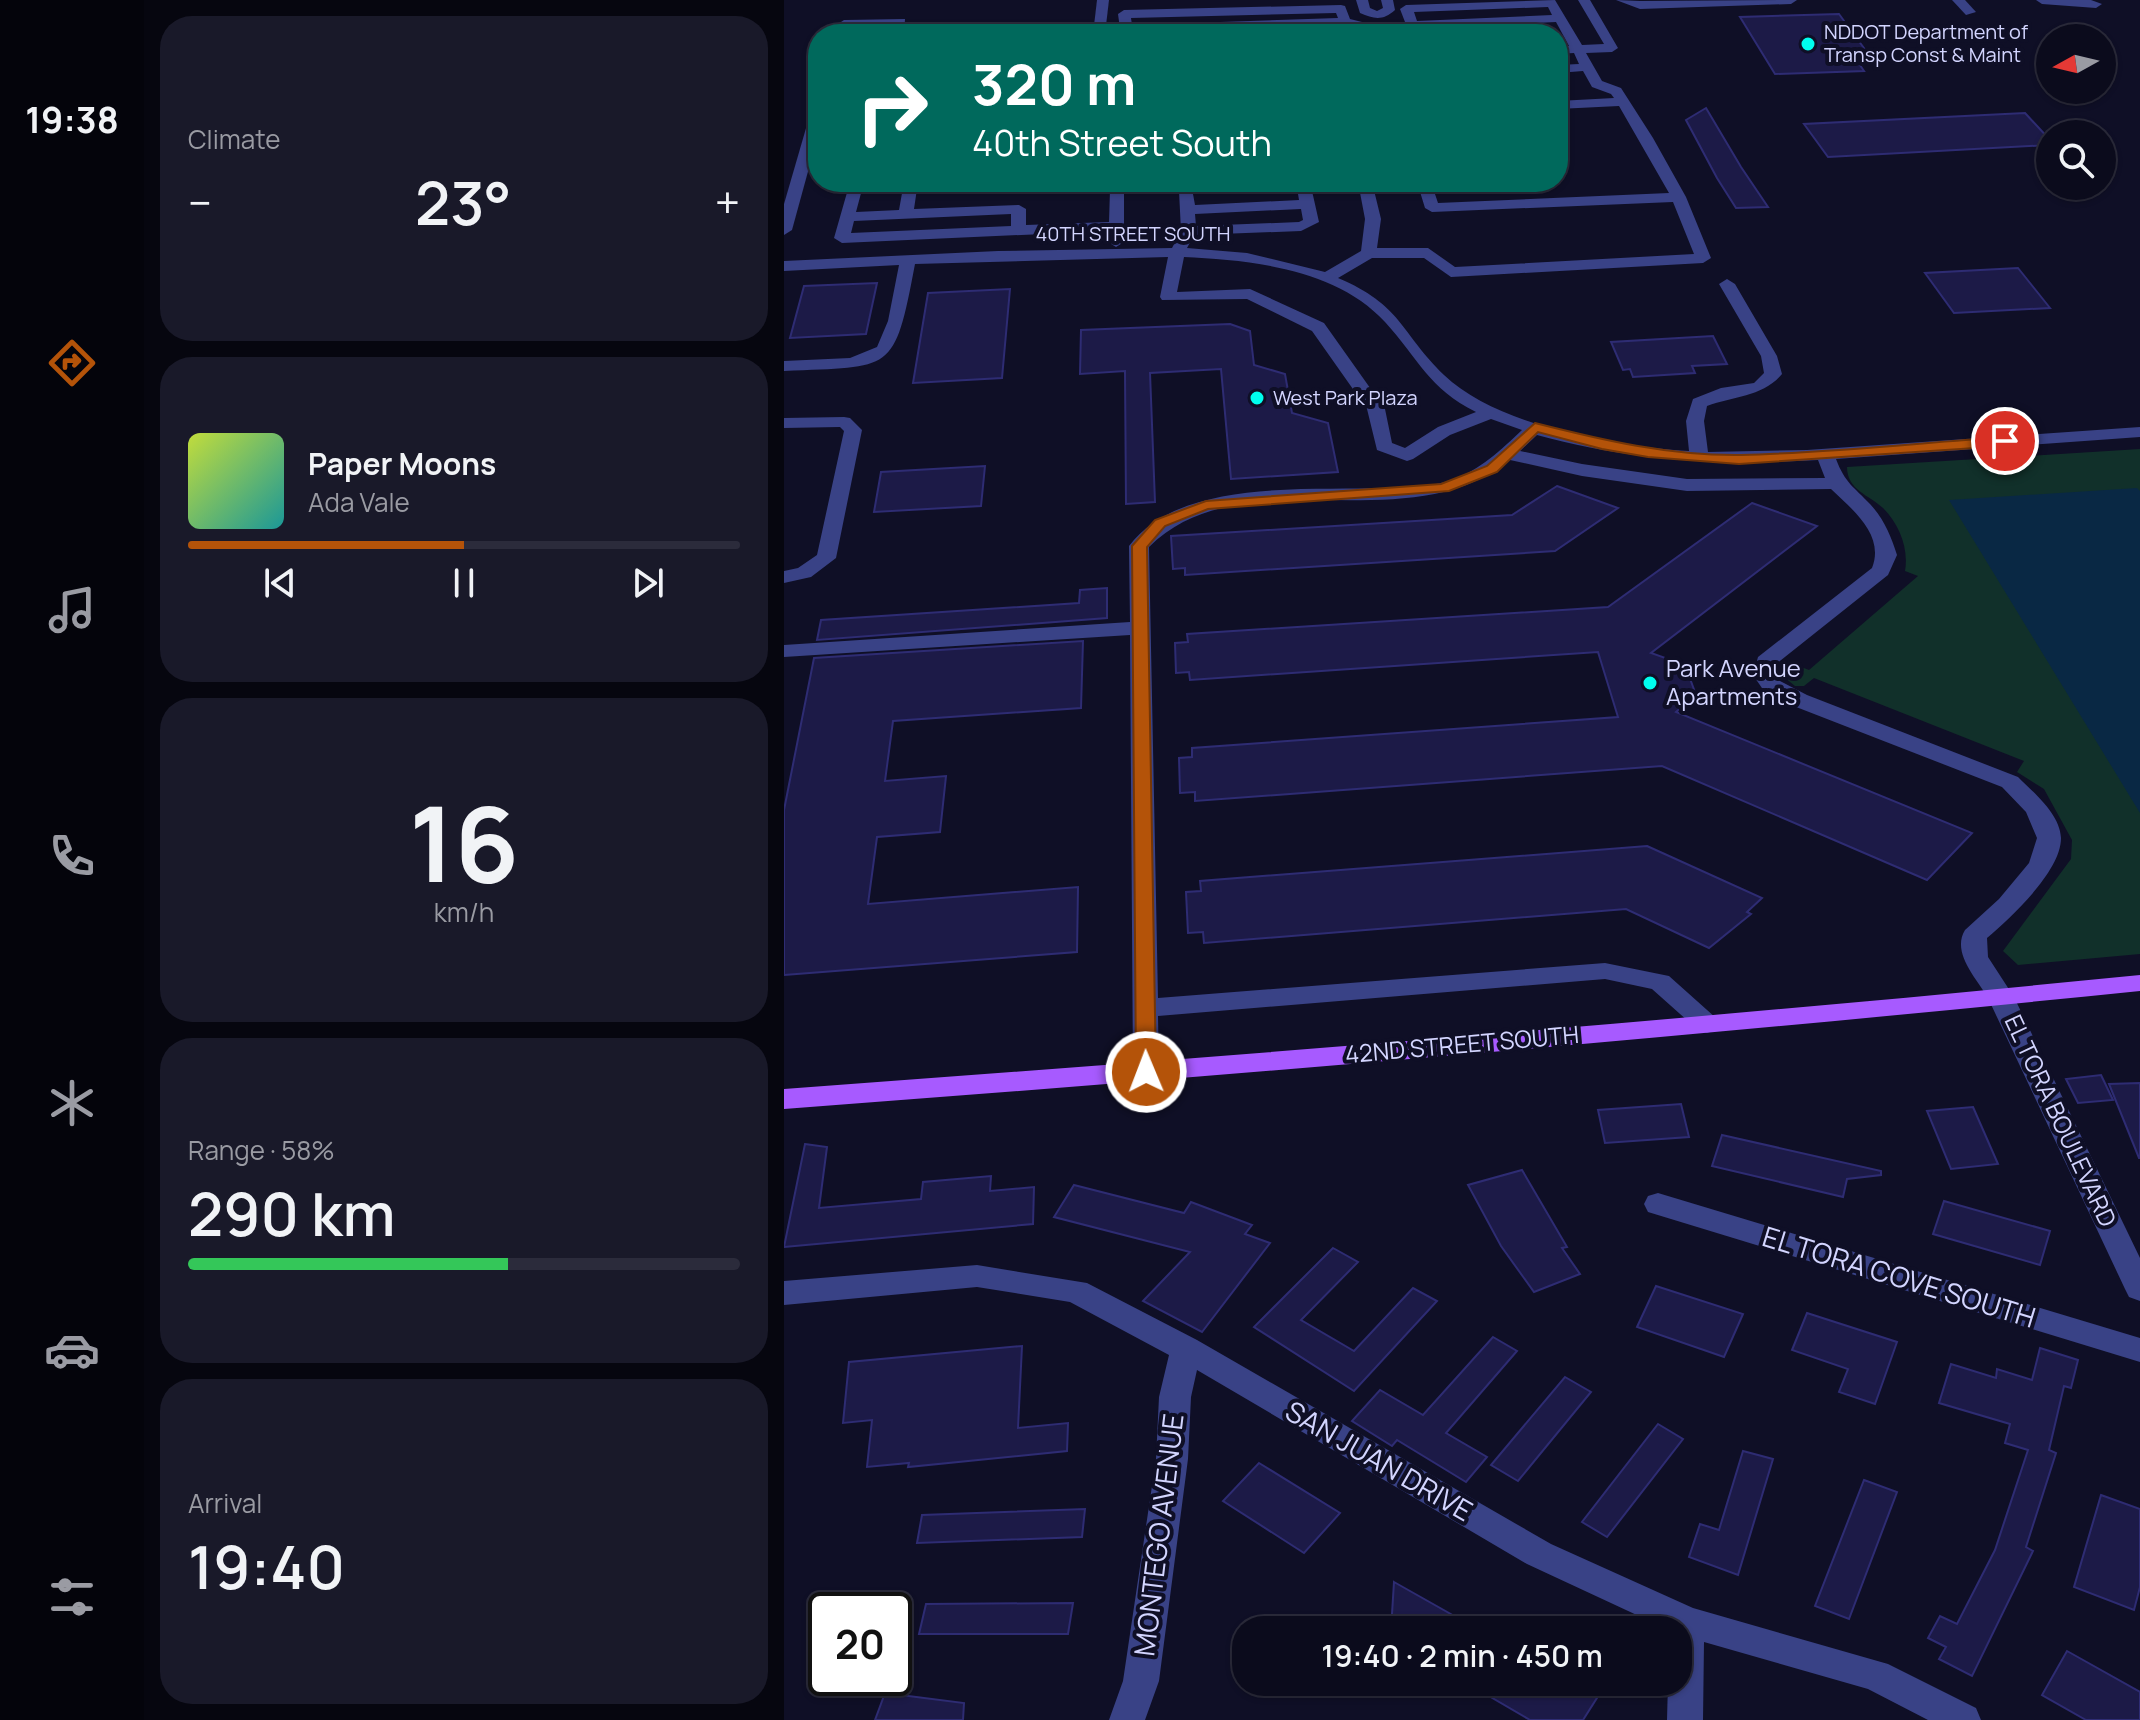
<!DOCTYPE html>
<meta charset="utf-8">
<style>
:root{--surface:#0b0b1c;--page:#191929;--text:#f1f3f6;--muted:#9a9ba3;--line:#2b2b3b;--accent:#b45309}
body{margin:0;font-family:Manrope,sans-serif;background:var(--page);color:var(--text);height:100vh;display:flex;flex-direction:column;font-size:30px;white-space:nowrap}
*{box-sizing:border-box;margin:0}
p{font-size:26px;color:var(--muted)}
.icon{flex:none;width:44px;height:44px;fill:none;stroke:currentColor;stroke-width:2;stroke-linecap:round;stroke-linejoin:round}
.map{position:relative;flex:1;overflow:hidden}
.sheet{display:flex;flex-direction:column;gap:16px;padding:16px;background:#06060f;width:640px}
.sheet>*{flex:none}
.top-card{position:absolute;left:24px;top:24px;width:760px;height:168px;border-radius:32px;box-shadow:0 2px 6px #0004,0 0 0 2px var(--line);background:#00695c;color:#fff;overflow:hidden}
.needle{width:52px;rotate:262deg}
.tools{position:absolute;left:1252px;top:24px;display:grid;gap:16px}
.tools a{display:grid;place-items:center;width:80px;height:80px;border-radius:50%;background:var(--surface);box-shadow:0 2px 6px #0004,0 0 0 2px var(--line);font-size:40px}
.speed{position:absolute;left:24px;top:1592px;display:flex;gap:16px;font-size:40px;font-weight:700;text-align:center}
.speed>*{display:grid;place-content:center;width:104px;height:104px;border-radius:50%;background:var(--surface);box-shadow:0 2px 6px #0004,0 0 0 2px var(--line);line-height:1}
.speed .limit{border:4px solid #111;border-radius:12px;background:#fff;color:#111}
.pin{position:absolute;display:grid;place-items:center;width:68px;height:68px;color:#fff;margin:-34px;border:4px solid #fff;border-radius:50%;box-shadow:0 2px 8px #0007}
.me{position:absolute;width:88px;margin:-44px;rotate:359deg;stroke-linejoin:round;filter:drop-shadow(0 0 6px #0008)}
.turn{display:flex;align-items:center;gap:28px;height:168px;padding:0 32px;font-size:36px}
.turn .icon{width:104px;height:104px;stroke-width:2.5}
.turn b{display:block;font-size:56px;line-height:68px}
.big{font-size:60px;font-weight:600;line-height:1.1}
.sheet .tile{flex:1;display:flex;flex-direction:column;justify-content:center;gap:12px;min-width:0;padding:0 28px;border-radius:32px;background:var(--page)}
.sheet .dial{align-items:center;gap:0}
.dial b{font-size:104px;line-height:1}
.song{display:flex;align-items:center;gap:24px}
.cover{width:96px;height:96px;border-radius:12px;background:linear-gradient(135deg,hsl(70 70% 55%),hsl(180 70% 35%))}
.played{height:8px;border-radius:4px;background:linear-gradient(90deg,var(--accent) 50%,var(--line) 50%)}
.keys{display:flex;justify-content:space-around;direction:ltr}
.heat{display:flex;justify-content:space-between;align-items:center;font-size:44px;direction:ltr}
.charge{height:12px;border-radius:6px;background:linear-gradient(90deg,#34c759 58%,var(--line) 0)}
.trip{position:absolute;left:448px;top:1616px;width:460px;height:80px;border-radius:32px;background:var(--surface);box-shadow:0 2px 6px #0004,0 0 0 2px var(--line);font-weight:600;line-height:80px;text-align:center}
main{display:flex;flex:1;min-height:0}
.dock{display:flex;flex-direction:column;width:144px;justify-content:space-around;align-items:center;background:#04040b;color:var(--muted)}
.dock .icon{width:56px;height:56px}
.dock .on{color:var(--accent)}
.dock b{font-size:36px;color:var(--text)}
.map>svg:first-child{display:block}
</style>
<main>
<nav class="dock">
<b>19:38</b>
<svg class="icon on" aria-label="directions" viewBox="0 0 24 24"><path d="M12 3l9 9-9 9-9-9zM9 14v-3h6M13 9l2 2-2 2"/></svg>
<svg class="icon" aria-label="music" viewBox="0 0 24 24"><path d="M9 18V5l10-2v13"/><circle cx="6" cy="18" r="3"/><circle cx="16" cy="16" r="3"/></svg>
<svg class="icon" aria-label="phone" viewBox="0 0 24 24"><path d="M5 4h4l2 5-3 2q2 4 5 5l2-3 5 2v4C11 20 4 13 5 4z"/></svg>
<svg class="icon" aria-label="climate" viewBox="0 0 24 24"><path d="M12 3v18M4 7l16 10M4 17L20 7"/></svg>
<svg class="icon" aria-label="car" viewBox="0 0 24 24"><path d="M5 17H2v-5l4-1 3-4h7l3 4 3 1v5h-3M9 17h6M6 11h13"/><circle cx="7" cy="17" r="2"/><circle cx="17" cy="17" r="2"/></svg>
<svg class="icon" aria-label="filters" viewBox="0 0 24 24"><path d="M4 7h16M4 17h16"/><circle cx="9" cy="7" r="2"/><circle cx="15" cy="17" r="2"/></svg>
</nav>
<section class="sheet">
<div class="tile"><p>Climate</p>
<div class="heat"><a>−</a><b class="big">23°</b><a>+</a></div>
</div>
<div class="tile">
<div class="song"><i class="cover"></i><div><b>Paper Moons</b><p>Ada Vale</p></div></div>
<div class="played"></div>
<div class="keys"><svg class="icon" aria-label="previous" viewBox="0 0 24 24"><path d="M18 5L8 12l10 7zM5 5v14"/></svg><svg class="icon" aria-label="pause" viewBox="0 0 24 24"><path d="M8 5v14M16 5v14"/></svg><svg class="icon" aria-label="next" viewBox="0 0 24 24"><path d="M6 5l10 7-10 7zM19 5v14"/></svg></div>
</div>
<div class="tile dial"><b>16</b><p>km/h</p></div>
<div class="tile"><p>Range · 58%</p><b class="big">290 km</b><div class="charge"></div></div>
<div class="tile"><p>Arrival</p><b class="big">19:40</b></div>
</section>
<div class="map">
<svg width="1356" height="1720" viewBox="0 0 1356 1720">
<rect width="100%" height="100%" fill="#0f0f26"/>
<path fill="#11302a" d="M1356,449v505l-122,11 -15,-14 68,-92 1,-19 -28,-51 -27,-17 7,-11 -210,-83 -10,8h-9l-11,-9 1,-13 6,-1 18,7 109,-94 -13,-5c4,-23 -6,-47 -22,-63 -14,-13 -36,-18 -36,-41z"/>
<polygon fill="#092844" points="1353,488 1356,491 1356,813 1165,500"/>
<g fill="#1c1a47" stroke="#2e2c73" stroke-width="2">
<polygon points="1055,14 1085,55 1069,55 1080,71 991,74 956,17"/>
<polygon points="922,108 957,167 984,207 952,208 933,178 902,120"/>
<polygon points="1241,113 1266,140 1266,145 1044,157 1020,124"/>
<polygon points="1234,268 1266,308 1170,313 1141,273"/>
<polygon points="93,283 82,334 6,338 20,286"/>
<polygon points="226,289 218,378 129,383 144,293"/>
<polygon points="446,324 466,331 470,365 501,374 508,413 544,423 554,472 447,479 437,369 366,373 371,502 342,504 341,371 296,374 297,330"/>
<polygon points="929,336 943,364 908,366 911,373 849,377 846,369 839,370 827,342"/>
<polygon points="201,466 197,506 90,512 97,472"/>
<polygon points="773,486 834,508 771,551 401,575 401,568 389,569 387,536 728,515"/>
<polygon points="968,503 1033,526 867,653 901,665 912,695 892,712 1188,833 1143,880 878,766 411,801 411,792 396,793 395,758 408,757 408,748 834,717 814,652 406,680 405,672 392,673 391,643 404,642 403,634 824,607"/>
<polygon points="323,588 323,618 33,640 37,620 295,603 296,590"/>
<polygon points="299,641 297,708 109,721 101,781 162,776 156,832 93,837 84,904 294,887 293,952 0,975 0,810 30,658"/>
<polygon points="863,846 978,898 963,912 967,914 925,948 842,909 420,943 419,932 404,933 402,892 417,891 416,881"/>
<polygon points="1317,1075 1329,1100 1294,1103 1282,1079"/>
<polygon points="1356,1083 1356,1158 1355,1158 1325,1084"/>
<polygon points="897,1104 905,1137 821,1143 814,1110"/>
<polygon points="1189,1107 1214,1164 1167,1169 1143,1111"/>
<polygon points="938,1135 1097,1171 1097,1175 1063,1179 1059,1197 928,1166"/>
<polygon points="21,1144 43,1147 35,1208 137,1199 139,1182 207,1176 206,1191 250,1187 249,1224 0,1247"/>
<polygon points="738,1170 783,1247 778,1248 796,1274 750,1292 717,1246 684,1185"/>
<polygon points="290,1185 400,1213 407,1202 468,1225 461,1234 486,1243 418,1332 359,1301 406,1252 270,1217"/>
<polygon points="1160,1201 1266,1231 1256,1265 1149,1234"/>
<polygon points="549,1248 574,1262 517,1320 570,1351 629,1288 653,1301 570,1391 470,1327"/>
<polygon points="872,1286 959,1314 940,1357 853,1327"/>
<polygon points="1023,1313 1113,1342 1091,1404 1055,1392 1064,1369 1008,1350"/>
<polygon points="709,1337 733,1351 662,1433 703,1457 682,1482 613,1440 608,1446 568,1421 596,1390 639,1415"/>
<polygon points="238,1346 234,1428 284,1423 283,1451 124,1467 125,1463 83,1467 88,1420 59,1423 65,1362"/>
<polygon points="1256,1348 1294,1360 1287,1388 1280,1386 1265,1450 1272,1453 1242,1547 1249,1551 1188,1676 1155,1659 1162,1647 1144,1638 1156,1616 1173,1624 1211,1550 1244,1450 1221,1443 1226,1424 1155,1403 1167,1364 1212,1378 1213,1369 1248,1380"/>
<polygon points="781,1377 807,1392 734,1481 707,1465"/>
<polygon points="874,1424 899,1439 823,1537 798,1522"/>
<polygon points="959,1451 989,1459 954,1575 905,1557 916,1524 935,1530"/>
<polygon points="475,1463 556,1513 520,1553 439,1501"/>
<polygon points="1080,1480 1113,1492 1065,1619 1031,1606"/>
<polygon points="1317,1495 1356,1509 1356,1587 1350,1610 1290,1587"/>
<polygon points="301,1509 298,1537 133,1543 138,1515"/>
<polygon points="610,1582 695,1630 607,1630"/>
<polygon points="289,1603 284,1634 135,1634 142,1604"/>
<polygon points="1283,1651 1356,1692 1356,1720 1302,1720 1258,1695"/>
<polygon points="681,1682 804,1682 818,1690 799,1720 746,1720"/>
<polygon points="101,1693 180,1703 179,1720 91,1720"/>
</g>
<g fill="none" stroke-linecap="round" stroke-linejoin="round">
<g fill="#394286" fill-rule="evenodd">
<polygon points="313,0 325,0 321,34 309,34"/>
<path d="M572,0h12l2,8 7,3 6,-3 -2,-8h12l2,10c-12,11 -21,9 -35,3z"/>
<path d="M771,0l27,45 22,-1 -26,-44h12l28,48 -6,4 -26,1 16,28 19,7 32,50 33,59 25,61 -8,5 -252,14 -27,-19h-52l-34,20c64,27 62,54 106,97 53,51 173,72 245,76l-3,-30 7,-22 28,-11 33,-5 10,-10 -3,-17 -42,-72 8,-5 8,5 42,72 5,18c-19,23 -48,22 -75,32l-3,15 4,31 99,-2 333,-23v10l-304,22c9,24 18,28 34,45 14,15 21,32 27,51l-9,20 -112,89 -1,11 5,6 27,14 211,82c16,16 42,37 43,61 0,34 -51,80 -74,100l1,19 26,40 126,261v43l-11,-4 -4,-8 -137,-291c-11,-19 -37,-45 -23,-68l34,-31 30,-36 8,-25 -11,-26 -24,-25 -211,-82 -27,-14 -11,-16 5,-18 114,-89c13,-33 -19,-58 -41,-79l-144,2 -105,-15 -72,-16c-103,84 -267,-6 -361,87l9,451 447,-35 64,13 47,42 4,6 -4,6 -9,3 -9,-3 -46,-41 -47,-10 -447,37 1,56 -3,7 -10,2 -10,-2 -3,-7 -3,-437 -346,22v-12l346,-23 -1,-76c51,-68 180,-55 256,-58 22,-1 47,-1 67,-8 28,-10 49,-30 70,-50l-31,-11 -41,16 -37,24 -6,2 -30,-11 -10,-41 -55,-78 -65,-32 -85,1 -2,-3 8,-40 -253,7c-21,111 -22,102 -131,107v-10l66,-3 27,-11 11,-26 11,-56 -115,6v-10l214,-10 174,-3 9,-17 -2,-40 -55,3v48l-8,5 -8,-5 1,-11 -267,12 -8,-5 16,-56h14l-8,30 43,-2 5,-28h14l-4,27 105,-4 7,4v16l83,-3 1,-32 7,-4 74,-3 4,22 104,-5 -3,-18h14l9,40 -18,9 -107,4 -7,13 60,5 78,19 36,-21 4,-32 -7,-37h14l9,37 -4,29h51l27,19 239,-13 -21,-52 -241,10 -7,-4 -8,-26h14l7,21 231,-10 -50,-87 -61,3v-8l56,-3 -3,-4 -19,-7 -9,-16 -25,2v-8l21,-1 -5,-11 -16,1v-8h11l-13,-24 -190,9 -22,-6 -218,8 -6,-4 -2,-15 6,-4 217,-5 4,1 5,13 16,4 39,-1 -5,-13 6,-4zM764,7l4,8 -135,6 -3,-9zM552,13l2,5 -206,7 -1,-7zM517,209l2,11 -4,2 -103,4 -1,-12zM227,214v12l-160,7 3,-12zM400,257c67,3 153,12 201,65 33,36 44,67 91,90l-38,15 -33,21 -13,-5 -7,-34 -61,-86 -74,-34 -73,3zM753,435c94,26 185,31 281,25l7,18 -138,1 -105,-15 -62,-13z"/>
<polygon points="832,0 856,1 1013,0 1007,4 856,9"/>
<polygon points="1168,0 1181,0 1192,12 1182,15"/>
<polygon points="1252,0 1307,0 1318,4 1312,8 1258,4"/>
<polygon points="121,19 120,34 108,34 110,26 60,28 54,24 60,20"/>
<polygon points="34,107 34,135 8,230 0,235 0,204 27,111"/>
<polygon points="60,417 66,418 78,430 52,558 27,577 0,583 0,571 14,568 33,555 60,431 56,427 0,428 0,418"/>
<polygon points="874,1193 1356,1338 1356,1362 864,1212 860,1204 864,1196"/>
<polygon points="193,1265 303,1283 413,1340 767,1544 909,1608 1104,1664 1192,1708 1197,1720 1144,1720 1084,1689 920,1642 919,1720 883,1720 884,1682 894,1682 894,1630 885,1630 743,1564 413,1370 407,1397 404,1459 375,1681 361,1720 325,1720 339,1681 372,1459 375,1397 385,1355 286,1302 193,1287 0,1305 0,1281"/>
</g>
<path fill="#a75aff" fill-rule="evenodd" d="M1356,975v16c-451,46 -904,84 -1356,118v-20c452,-33 905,-69 1356,-114z"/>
</g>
<path fill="#b45309" stroke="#753606" stroke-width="2" d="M751,423c67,17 135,33 206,32 87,-2 176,-12 264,-18l6,4 -6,5 -266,18 -91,-7 -46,-8 -64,-17 -41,40 -48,19 -241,18 -43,17 -18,21 9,525 -3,5h-14l-3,-5 -4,-526 23,-26 51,-19 235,-17 46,-18z"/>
<g fill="#00feef" stroke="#0f0f26" stroke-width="3">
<circle cx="1024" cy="44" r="8"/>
<circle cx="473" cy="398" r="8"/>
<circle cx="866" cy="683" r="8"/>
</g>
<g text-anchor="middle" stroke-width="8" stroke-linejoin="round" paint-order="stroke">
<g font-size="20" fill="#d3d5ff" stroke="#0f0f26" text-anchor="start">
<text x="1040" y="39">NDDOT Department of<tspan x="1040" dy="23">Transp Const &amp; Maint</tspan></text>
<text x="489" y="405">West Park Plaza</text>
</g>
<g font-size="20" fill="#d3d5ff" stroke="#0f0f26">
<text x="349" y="241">40TH STREET SOUTH</text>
</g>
<g font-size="24" fill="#d3d5ff" stroke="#0f0f26" text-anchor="start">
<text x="882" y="677">Park Avenue<tspan x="882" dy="28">Apartments</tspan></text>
</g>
<g font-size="24" fill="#d3d5ff" stroke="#0f0f26">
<text transform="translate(678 1045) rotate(-5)" y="8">42ND STREET SOUTH</text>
<text transform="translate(1276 1121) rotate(65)" y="8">EL TORA BOULEVARD</text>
</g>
<g font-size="28" fill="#d3d5ff" stroke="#0f0f26">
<text transform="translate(1115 1277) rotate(17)" y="10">EL TORA COVE SOUTH</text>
<text transform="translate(595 1461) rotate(30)" y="10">SAN JUAN DRIVE</text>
<text transform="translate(375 1535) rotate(-83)" y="10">MONTEGO AVENUE</text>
</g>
</g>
</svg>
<div class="tools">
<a><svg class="needle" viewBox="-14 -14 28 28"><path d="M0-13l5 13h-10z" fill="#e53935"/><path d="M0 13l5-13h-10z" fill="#9a9ba3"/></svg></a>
<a><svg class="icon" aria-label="search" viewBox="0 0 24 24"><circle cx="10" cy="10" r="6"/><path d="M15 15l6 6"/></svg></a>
</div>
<div class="speed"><div class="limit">20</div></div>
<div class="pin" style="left:1221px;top:441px;background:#d93025"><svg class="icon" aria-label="arrive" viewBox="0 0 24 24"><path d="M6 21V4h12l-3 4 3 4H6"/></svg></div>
<svg class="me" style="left:362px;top:1072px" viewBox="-20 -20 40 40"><circle r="17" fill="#b45309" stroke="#fff" stroke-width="3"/><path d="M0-11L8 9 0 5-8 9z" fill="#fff"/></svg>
<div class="trip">19:40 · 2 min · 450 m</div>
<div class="top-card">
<div class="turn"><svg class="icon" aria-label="right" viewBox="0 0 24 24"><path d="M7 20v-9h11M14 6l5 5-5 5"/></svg><div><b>320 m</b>40th Street South</div></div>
</div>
</div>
</main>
